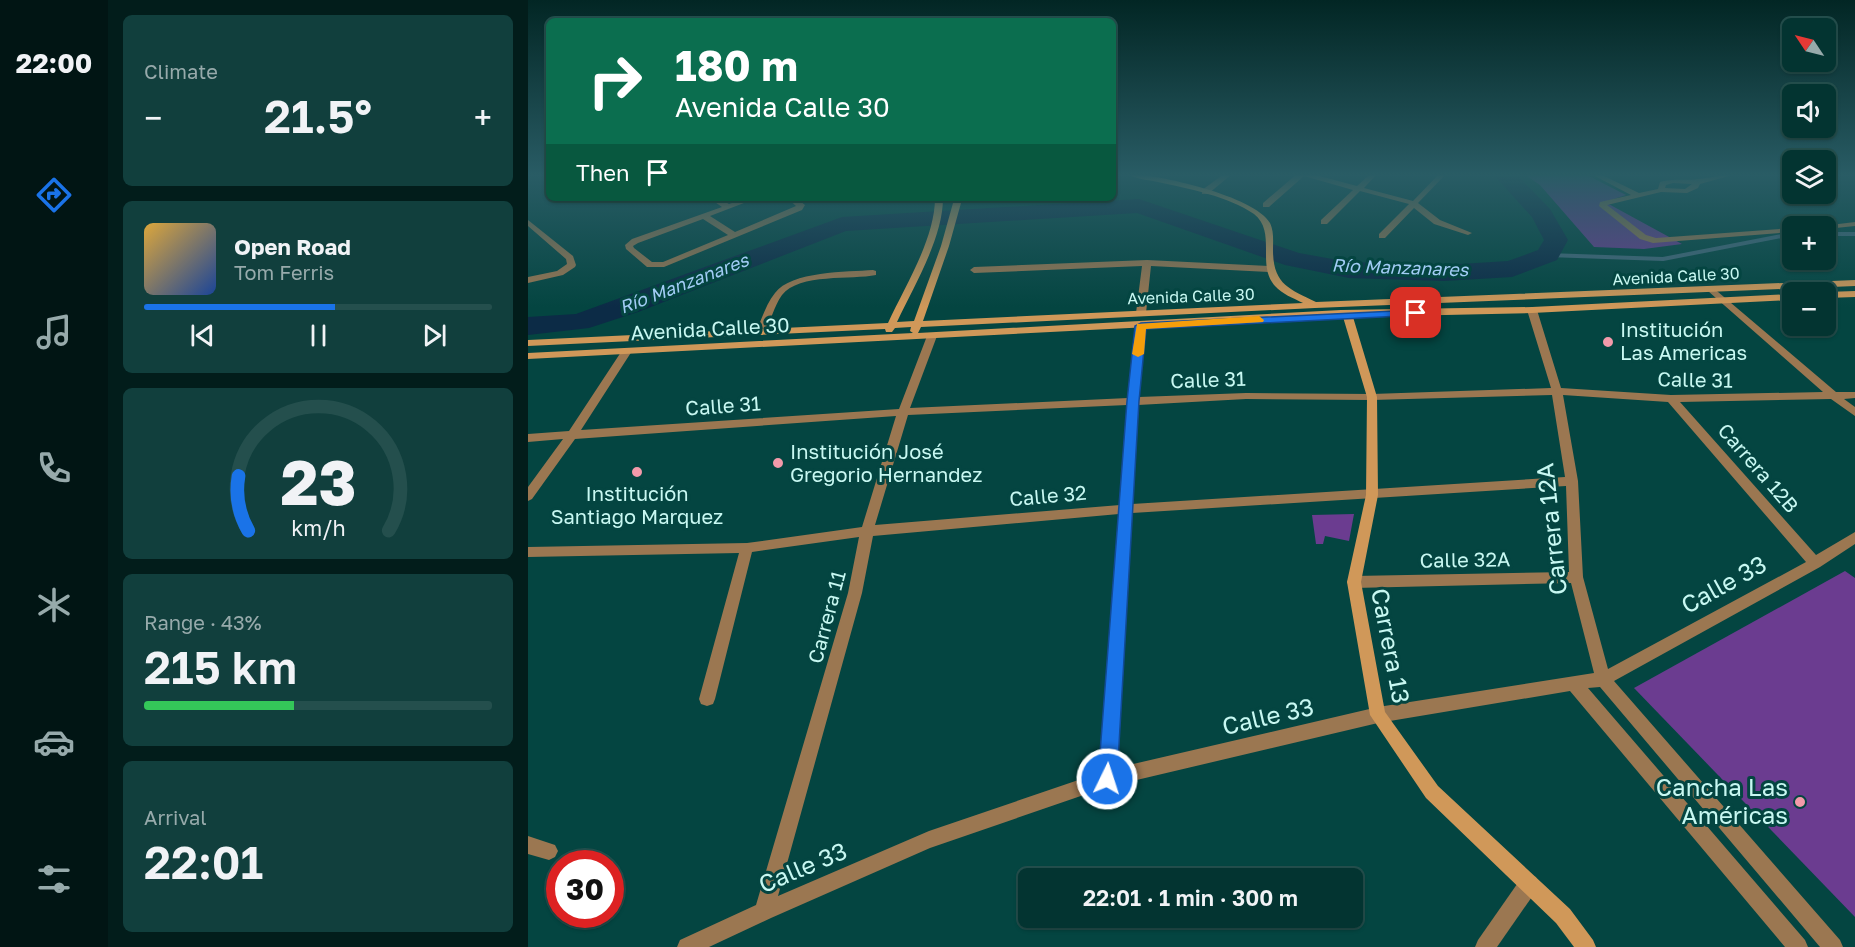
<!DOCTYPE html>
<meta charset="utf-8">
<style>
:root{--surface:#033431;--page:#113f3d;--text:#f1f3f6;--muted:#97aaab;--line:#244f4d;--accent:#1a73e8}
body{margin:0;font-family:"Golos Text",sans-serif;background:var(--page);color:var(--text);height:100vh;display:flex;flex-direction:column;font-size:22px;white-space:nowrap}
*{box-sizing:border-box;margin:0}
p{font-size:20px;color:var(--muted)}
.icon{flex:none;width:33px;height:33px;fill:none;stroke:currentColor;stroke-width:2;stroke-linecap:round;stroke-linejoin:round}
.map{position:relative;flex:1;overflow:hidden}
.sheet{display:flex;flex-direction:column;gap:15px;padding:15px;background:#021d1b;width:420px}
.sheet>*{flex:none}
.top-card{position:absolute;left:18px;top:18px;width:570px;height:183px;border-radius:9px;box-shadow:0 2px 4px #0004,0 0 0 2px var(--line);background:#0b6e4f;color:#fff;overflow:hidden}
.needle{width:39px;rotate:305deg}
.tools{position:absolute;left:1254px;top:18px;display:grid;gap:12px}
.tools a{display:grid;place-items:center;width:54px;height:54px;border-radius:9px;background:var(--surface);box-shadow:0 2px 4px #0004,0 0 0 2px var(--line);font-size:30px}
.speed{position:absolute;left:18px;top:850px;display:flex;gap:12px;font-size:30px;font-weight:700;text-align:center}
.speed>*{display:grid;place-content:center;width:78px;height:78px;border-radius:50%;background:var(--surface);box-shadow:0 2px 4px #0004,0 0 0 2px var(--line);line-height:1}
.speed .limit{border:9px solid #d22;background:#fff;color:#111}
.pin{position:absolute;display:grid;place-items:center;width:51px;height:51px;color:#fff;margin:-26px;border-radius:12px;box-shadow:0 3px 9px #0006}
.me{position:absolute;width:66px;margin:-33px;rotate:4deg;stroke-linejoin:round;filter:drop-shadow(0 0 4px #0008)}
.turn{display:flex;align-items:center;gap:21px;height:126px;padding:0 30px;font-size:27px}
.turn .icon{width:78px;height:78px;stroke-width:2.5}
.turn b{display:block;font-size:42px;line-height:51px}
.then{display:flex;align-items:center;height:57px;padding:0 30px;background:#0003;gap:12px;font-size:22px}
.big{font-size:45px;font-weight:600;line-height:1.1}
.sheet .tile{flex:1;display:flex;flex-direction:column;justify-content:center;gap:9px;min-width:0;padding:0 21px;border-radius:9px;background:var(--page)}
.sheet .dial{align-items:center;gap:0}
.dial svg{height:156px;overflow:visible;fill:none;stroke:var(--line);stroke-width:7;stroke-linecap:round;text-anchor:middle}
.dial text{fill:var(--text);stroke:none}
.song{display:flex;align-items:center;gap:18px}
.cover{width:72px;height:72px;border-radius:9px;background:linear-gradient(135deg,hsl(40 70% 55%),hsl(220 70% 35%))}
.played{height:6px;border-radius:3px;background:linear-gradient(90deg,var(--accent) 55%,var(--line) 55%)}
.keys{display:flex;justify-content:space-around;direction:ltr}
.heat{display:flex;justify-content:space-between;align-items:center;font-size:33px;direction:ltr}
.charge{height:9px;border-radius:4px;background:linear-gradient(90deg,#34c759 43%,var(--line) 0)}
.trip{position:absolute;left:490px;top:868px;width:345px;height:60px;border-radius:9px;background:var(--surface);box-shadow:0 2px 4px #0004,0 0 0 2px var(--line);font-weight:600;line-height:60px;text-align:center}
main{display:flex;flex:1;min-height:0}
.tab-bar{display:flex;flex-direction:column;width:108px;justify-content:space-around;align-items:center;background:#011514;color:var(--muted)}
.tab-bar .icon{width:42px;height:42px}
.tab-bar .active{color:var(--accent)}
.tab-bar b{font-size:27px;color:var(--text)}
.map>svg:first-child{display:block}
</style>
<main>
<nav class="tab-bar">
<b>22:00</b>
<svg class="icon active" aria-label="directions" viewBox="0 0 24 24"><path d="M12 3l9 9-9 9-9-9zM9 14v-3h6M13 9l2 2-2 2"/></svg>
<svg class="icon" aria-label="music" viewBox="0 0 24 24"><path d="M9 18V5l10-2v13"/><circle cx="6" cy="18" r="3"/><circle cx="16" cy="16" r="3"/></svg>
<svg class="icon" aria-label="phone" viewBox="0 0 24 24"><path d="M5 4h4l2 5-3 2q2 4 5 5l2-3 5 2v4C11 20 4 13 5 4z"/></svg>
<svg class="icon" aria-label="climate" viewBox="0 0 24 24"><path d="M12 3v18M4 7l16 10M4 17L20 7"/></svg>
<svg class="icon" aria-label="car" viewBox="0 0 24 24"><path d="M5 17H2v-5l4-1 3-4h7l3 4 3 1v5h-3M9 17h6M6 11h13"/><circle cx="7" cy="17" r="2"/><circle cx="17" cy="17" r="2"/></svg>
<svg class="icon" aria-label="filters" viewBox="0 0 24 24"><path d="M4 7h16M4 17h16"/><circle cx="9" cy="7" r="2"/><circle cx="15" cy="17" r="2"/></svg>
</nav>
<section class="sheet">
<div class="tile"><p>Climate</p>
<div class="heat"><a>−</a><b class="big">21.5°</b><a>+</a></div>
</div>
<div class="tile">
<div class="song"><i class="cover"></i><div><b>Open Road</b><p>Tom Ferris</p></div></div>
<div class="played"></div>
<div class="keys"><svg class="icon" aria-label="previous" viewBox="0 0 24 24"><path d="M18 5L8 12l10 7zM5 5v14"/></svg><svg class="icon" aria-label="pause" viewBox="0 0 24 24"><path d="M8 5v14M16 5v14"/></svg><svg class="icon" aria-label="next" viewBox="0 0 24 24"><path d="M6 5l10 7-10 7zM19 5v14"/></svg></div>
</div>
<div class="tile dial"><svg viewBox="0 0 100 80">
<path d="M14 69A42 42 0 1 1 86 69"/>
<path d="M14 69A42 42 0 0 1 9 41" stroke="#1a73e8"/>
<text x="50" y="56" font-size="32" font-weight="700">23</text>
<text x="50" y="72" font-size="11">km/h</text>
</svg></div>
<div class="tile"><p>Range · 43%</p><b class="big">215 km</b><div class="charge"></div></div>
<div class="tile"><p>Arrival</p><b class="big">22:01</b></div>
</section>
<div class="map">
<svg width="1327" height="947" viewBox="0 0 1327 947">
<rect width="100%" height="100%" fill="#044541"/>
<g fill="#6b3c90">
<polygon points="996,174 1057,174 1098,195 1077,202 1154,244 1116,249 1066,247 1012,185"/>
<polygon points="826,514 821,541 797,536 795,544 788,544 784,515"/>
<polygon points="1317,571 1327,578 1327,917 1106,688"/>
</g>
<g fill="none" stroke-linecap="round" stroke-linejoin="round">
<g stroke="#44687a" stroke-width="4">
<polyline points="1298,234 1327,234"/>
<polyline points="1020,255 1135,259 1264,234"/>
</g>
<polygon fill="#0c2b46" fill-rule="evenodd" points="965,174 988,174 1022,209 1040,240 1029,260 984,277 916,281 821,278 757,265 609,213 318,231 110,312 61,328 0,335 0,317 48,314 314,217 611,199 771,253 821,262 916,265 980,261 1010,250 1016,240 1004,217"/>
<g fill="#9b7751" fill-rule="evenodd">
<polygon points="696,174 704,174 680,194 674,194 674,190"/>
<polygon points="769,174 784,174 829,186 842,174 849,174 836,188 885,201 911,174 918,174 890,203 912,220 944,233 940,235 906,224 886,208 857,238 851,238 851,234 881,204 832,191 799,224 793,224 793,220 825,190 776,176 741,207 735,207 735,203"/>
<path d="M1063,174h9l39,19 19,-4 2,-7c14,-4 25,-1 38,-3 14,-1 25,-5 38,-5l-36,10 -2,4 -11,5 -26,-1 -54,13 39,30 10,3 136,-10v4l-139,11 -13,-4 -41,-33 1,-4 31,-7zM1145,183l19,1 -7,5 -20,-1 1,-3z"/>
<path d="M181,198h9l11,6 17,-6h11l-47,18 25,16 61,-26 -9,-8h9l9,7 -3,5 -138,57h-17l-21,-18 -1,-4 7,-6 90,-32zM175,219l25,16 -65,27h-11l-18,-14 -1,-2 5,-3z"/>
<polygon points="0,220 45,256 48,265 47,267 35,275 0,283 0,277 29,271 39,264 38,259 0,226"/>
<polygon points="1327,222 1327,226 1298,229 1298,226 1294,226"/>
<polygon points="619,260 741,266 745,269 741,272 623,266 618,313 613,316 608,313 614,266 446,273 442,270 446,267"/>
<path d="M345,270l3,1v4c-24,5 -77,-2 -94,20 -8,11 -11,26 -18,38h-6l-2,-2c6,-12 10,-27 19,-38 16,-22 72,-21 98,-23z"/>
<path d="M1183,286l125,106h19v6l-11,1 11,8v9l-24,-17 -151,3 136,153 39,-23v12l-35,23 -206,114 226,259 3,7h-23l-220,-260 -12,1 217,252 3,7h-23l-215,-256 -192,32 -271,64 -177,61 -159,70 -62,29h-32l3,-7 76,-35 92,-312 11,-56 -107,15 -37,147 -2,5 -6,2 -6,-2 -2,-5 40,-146 -211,4v-10l219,-4 115,-16 34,-111 -321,23 -43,60 -4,2v-14l35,-48 -35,3v-8l41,-3 54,-82 4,-1 5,3 -51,79 318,-21 28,-73 5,-3 5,3 -27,72 218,-10 8,-72 5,-3 5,3 -7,71 107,-4 126,1 179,-6 -24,-78 5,-3 5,3 24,78 110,7 152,-3 -115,-101v-4zM1024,395l13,82 -433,27 6,-99 108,-6 126,1zM1035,395l105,7 138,160 -198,107 -25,-92 -5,-96zM599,405l-7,100 -245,20 33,-110zM1038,486l3,86 -215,4 -5,2 -2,4 2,4 5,2 217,-5 23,90 -216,34 -262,61 16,-255zM591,514l-20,259 -170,58 -151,65 84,-303 11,-57z"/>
<polygon points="0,836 27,845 30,851 27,857 21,860 0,854"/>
<polygon points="1001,875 1008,877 1010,884 1008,891 969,947 947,947 950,940 994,877"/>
</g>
<g fill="#d09859" fill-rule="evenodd">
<path d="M600,174c29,0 127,22 142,49 4,8 3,18 3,27 0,34 16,39 43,52l539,-22v6l-540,22 -394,19 -3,6 423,-23 191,-3 260,-13v6l-260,13 -179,4 24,80 1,98 -17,87 24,130 53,74 132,123 23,31 3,7h-22l-18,-24 -130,-125 -56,-83 -23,-133 19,-87 1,-98 -24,-80 -815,42v-6l385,-20 -3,-2 1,-4 -16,1 -3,4h-6l-1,-3 -357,17v-6l360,-17c17,-37 47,-84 47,-125h8c0,40 -29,88 -46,124l17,-1 27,-75 12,-43 -2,-5h8l2,5 -12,43 -26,75 380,-18c-10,-5 -21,-9 -28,-17 -19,-21 2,-54 -21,-72 -24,-17 -67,-26 -96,-32 -10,-2 -22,-3 -30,-8z"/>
<polygon points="1327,291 1327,297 1298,298 1298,292"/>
</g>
</g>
<linearGradient id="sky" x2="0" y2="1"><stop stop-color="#022624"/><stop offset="0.57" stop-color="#295c65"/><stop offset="1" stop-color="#295c65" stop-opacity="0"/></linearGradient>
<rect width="1327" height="307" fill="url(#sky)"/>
<polygon fill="#1a73e8" stroke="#114b97" stroke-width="1.5" points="888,310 894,313 892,315 618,329 611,401 589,779 586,786 579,789 573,786 570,779 599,401 607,326 613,323"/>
<polygon fill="#f59e0b" points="731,316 736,320 735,322 618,329 616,354 610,357 604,354 609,324"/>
<g fill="#f39aaa" stroke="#044541" stroke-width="2">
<circle cx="1080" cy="342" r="6"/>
<circle cx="250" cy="463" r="6"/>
<circle cx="109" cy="472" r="6"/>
<circle cx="1272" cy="802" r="6"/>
</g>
<g text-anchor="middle" stroke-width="6" stroke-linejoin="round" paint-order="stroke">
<g font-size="16" fill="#c8f8f2" stroke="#044541">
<text transform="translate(1148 276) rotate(-3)" y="6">Avenida Calle 30</text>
<text transform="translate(663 296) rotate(-2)" y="6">Avenida Calle 30</text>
</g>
<g font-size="18" font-style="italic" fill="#a2ccf5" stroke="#044541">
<text transform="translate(872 268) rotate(2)" y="6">Río Manzanares</text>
<text transform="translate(156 284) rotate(-21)" y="6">Río Manzanares</text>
</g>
<g font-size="20" fill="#c8f8f2" stroke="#044541">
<text transform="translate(182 329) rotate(-3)" y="7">Avenida Calle 30</text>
<text transform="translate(680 380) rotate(-2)" y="7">Calle 31</text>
<text transform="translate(1167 380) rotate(1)" y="7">Calle 31</text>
<text transform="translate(195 406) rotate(-4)" y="7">Calle 31</text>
<text transform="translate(1230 468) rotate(49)" y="7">Carrera 12B</text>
<text transform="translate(520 496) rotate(-5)" y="7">Calle 32</text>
<text transform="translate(937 560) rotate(-1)" y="7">Calle 32A</text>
<text transform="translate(299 617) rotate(-75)" y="7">Carrera 11</text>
</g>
<g font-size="20" fill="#c8f8f2" stroke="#044541" text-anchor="start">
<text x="1092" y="337">Institución<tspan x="1092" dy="23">Las Americas</tspan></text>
<text x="262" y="459">Institución José<tspan x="262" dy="23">Gregorio Hernandez</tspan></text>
<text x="109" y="501" text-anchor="middle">Institución<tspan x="109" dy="23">Santiago Marquez</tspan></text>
</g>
<g font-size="24" fill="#c8f8f2" stroke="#044541">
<text transform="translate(1024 529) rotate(-96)" y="8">Carrera 12A</text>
<text transform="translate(1196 585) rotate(-29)" y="8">Calle 33</text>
<text transform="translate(862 646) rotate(79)" y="8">Carrera 13</text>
<text transform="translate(740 717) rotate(-13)" y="8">Calle 33</text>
<text transform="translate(275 868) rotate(-23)" y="8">Calle 33</text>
</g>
<g font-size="24" fill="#c8f8f2" stroke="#044541" text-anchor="end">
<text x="1260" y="796">Cancha Las<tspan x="1260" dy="28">Américas</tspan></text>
</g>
</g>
</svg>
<div class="tools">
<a><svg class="needle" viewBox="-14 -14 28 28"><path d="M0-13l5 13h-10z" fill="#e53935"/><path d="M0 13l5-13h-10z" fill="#97aaab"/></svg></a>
<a><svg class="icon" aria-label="sound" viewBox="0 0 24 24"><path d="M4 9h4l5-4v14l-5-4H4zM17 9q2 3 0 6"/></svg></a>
<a><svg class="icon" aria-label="layers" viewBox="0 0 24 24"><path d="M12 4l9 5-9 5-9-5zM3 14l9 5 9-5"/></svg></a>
<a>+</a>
<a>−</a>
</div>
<div class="speed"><div class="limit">30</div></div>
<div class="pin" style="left:888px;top:313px;background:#d93025"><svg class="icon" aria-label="arrive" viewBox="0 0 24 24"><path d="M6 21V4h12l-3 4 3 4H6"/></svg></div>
<svg class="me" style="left:579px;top:779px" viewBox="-20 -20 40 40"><circle r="17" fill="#1a73e8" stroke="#fff" stroke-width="3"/><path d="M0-11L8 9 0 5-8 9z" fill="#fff"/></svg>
<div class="trip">22:01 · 1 min · 300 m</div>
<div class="top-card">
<div class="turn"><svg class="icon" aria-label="right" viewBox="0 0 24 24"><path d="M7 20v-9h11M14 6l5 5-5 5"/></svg><div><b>180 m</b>Avenida Calle 30</div></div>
<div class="then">Then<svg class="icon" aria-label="arrive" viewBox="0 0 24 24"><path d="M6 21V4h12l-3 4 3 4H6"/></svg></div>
</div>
</div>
</main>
